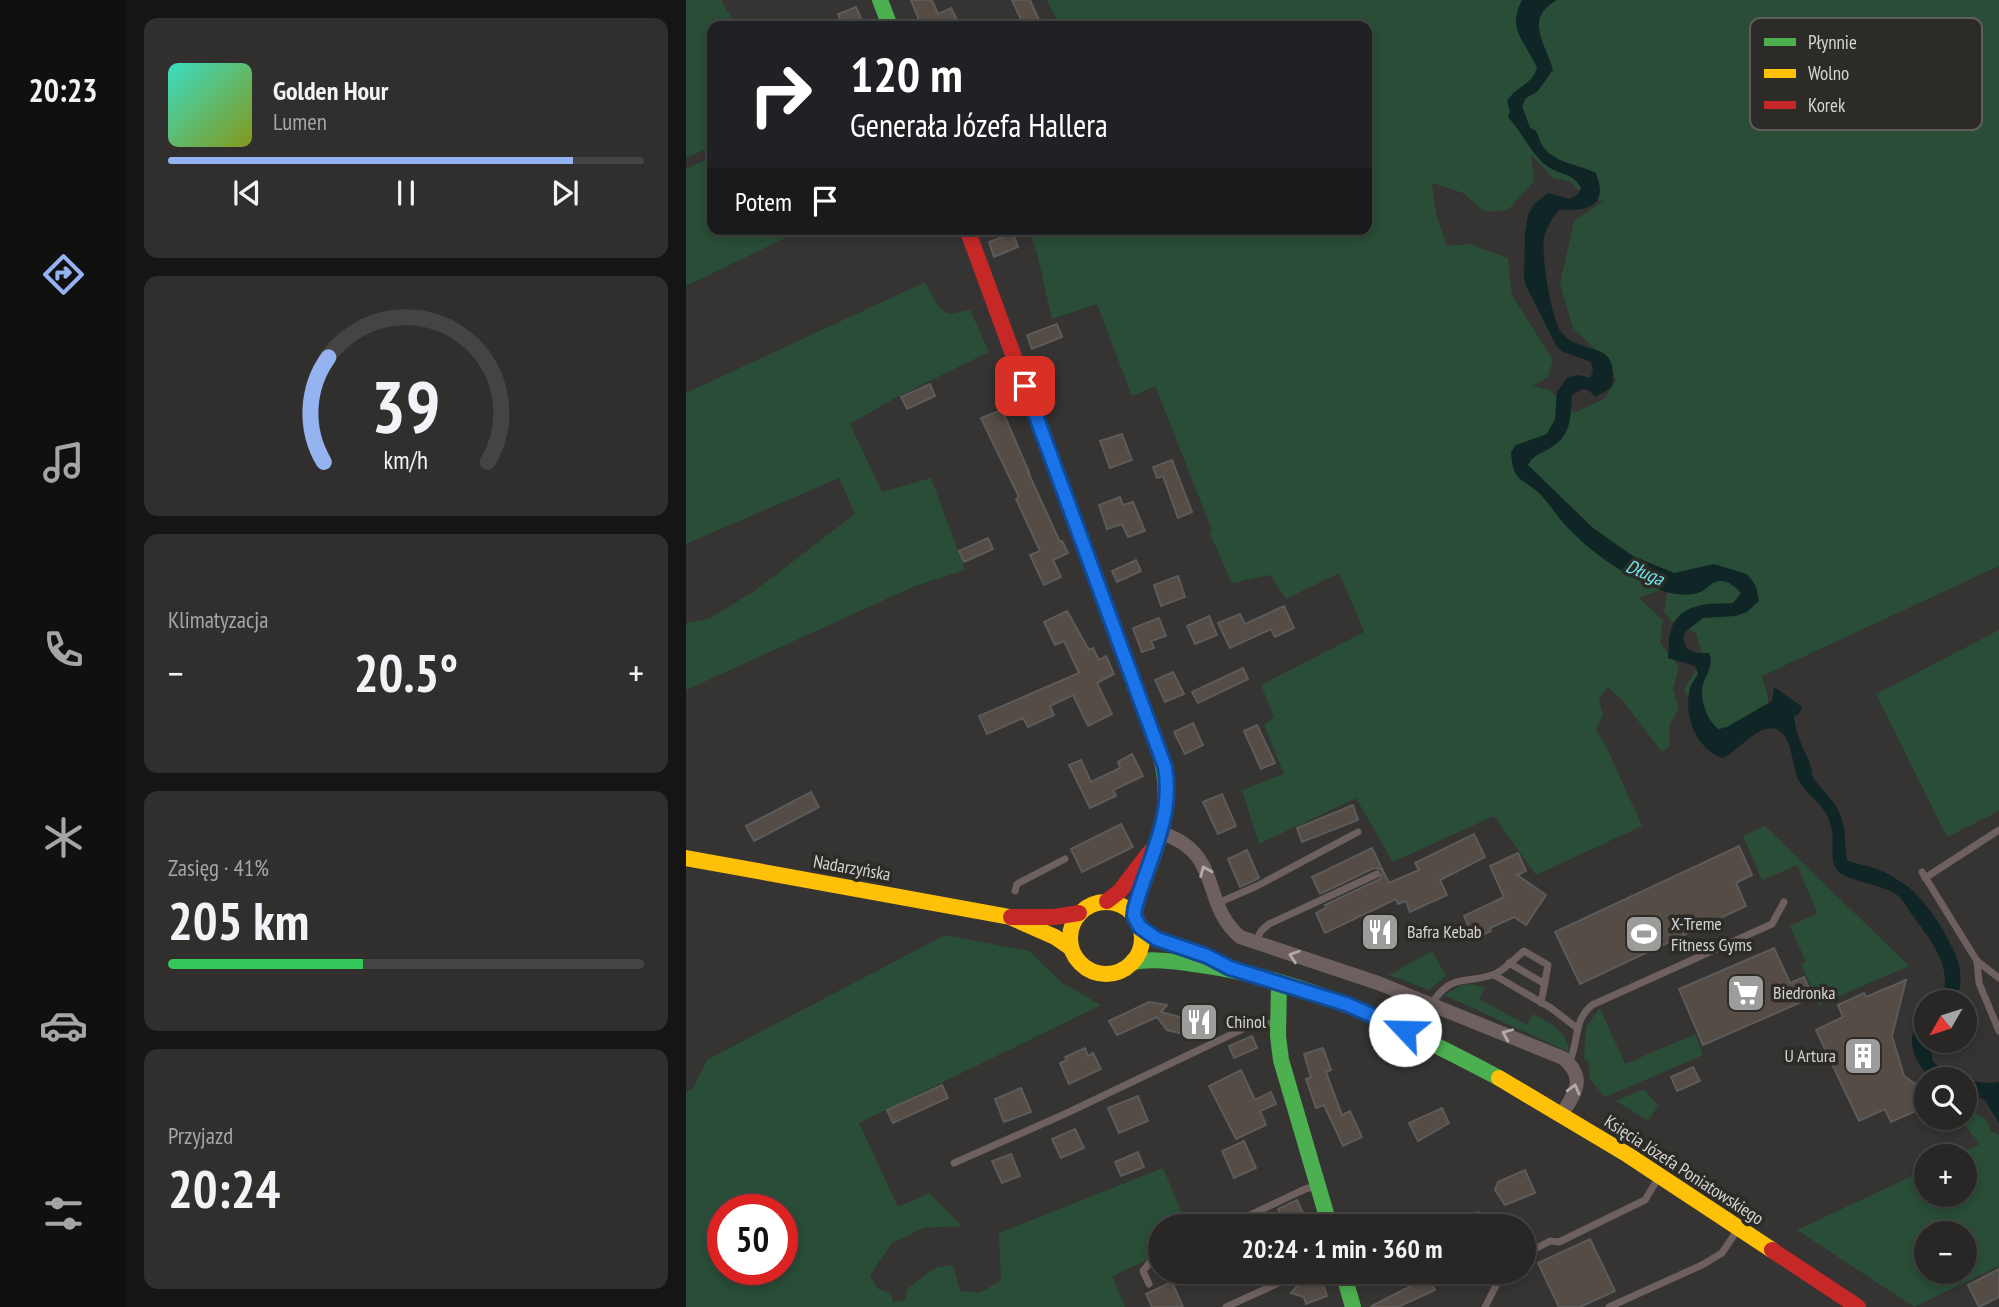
<!DOCTYPE html>
<html lang="pl">
<meta charset="utf-8">
<style>
:root{--surface:#282726;--page:#302f2e;--text:#f1f3f6;--muted:#a5a5a7;--line:#444443;--accent:#95b2f1}
body{margin:0;font-family:"PT Sans Narrow",sans-serif;background:var(--page);color:var(--text);height:100vh;display:flex;flex-direction:column;font-size:26px;white-space:nowrap}
*{box-sizing:border-box;margin:0}
p{font-size:23px;color:var(--muted)}
.icon{flex:none;width:38px;height:38px;fill:none;stroke:currentColor;stroke-width:2;stroke-linecap:round;stroke-linejoin:round}
.map{position:relative;flex:1;overflow:hidden}
.panel{display:flex;flex-direction:column;gap:18px;padding:18px;background:#161515;width:560px}
.panel>*{flex:none}
.guide{position:absolute;left:21px;top:21px;width:665px;height:214px;border-radius:14px;box-shadow:0 4px 10px #0003,0 0 0 2px var(--line);background:#202124;color:#fff;overflow:hidden}
.needle{width:46px;rotate:231deg}
.fabs{position:absolute;left:1228px;top:990px;display:grid;gap:14px}
.fabs a{display:grid;place-items:center;width:63px;height:63px;border-radius:50%;background:var(--surface);box-shadow:0 4px 10px #0003,0 0 0 2px var(--line);font-size:35px}
.speed{position:absolute;left:21px;top:1194px;display:flex;gap:14px;font-size:35px;font-weight:700;text-align:center}
.speed>*{display:grid;place-content:center;width:91px;height:91px;border-radius:50%;background:var(--surface);box-shadow:0 4px 10px #0003,0 0 0 2px var(--line);line-height:1}
.speed .limit{border:10px solid #d22;background:#fff;color:#111}
.pin{position:absolute;display:grid;place-items:center;width:60px;height:60px;color:#fff;margin:-30px;border-radius:14px;box-shadow:0 4px 10px #0006}
.me{position:absolute;width:77px;margin:-38px;rotate:294deg;stroke-linejoin:round;filter:drop-shadow(0 0 5px #0008)}
.turn{display:flex;align-items:center;gap:24px;height:147px;padding:0 28px;font-size:32px}
.turn .icon{width:91px;height:91px;stroke-width:2.5}
.turn b{display:block;font-size:49px;line-height:60px}
.then{display:flex;align-items:center;height:66px;padding:0 28px;background:#0003;gap:14px;font-size:26px}
.big{font-size:52px;font-weight:700;line-height:1.1}
.panel .tile{flex:1;display:flex;flex-direction:column;justify-content:center;gap:10px;min-width:0;padding:0 24px;border-radius:14px;background:var(--page)}
.panel .dial{align-items:center;gap:0}
.dial svg{height:182px;overflow:visible;fill:none;stroke:var(--line);stroke-width:7;stroke-linecap:round;text-anchor:middle}
.dial text{fill:var(--text);stroke:none}
.song{display:flex;align-items:center;gap:21px}
.cover{width:84px;height:84px;border-radius:10px;background:linear-gradient(135deg,hsl(170 70% 55%),hsl(70 70% 35%))}
.played{height:7px;border-radius:4px;background:linear-gradient(90deg,var(--accent) 85%,var(--line) 85%)}
.keys{display:flex;justify-content:space-around;direction:ltr}
.heat{display:flex;justify-content:space-between;align-items:center;font-size:38px;direction:ltr}
.charge{height:10px;border-radius:5px;background:linear-gradient(90deg,#34c759 41%,var(--line) 0)}
.trip{position:absolute;left:462px;top:1214px;width:388px;height:70px;border-radius:35px;background:var(--surface);box-shadow:0 4px 10px #0003,0 0 0 2px var(--line);font-weight:700;line-height:70px;text-align:center}
main{display:flex;flex:1;min-height:0}
.menu{display:flex;flex-direction:column;width:126px;justify-content:space-around;align-items:center;background:#10100f;color:var(--muted)}
.menu .icon{width:49px;height:49px}
.menu .current{color:var(--accent)}
.menu b{font-size:32px;color:var(--text)}
.map>svg:first-child{display:block}
</style>
<main>
<nav class="menu">
<b>20:23</b>
<svg class="icon current" aria-label="directions" viewBox="0 0 24 24"><path d="M12 3l9 9-9 9-9-9zM9 14v-3h6M13 9l2 2-2 2"/></svg>
<svg class="icon" aria-label="music" viewBox="0 0 24 24"><path d="M9 18V5l10-2v13"/><circle cx="6" cy="18" r="3"/><circle cx="16" cy="16" r="3"/></svg>
<svg class="icon" aria-label="phone" viewBox="0 0 24 24"><path d="M5 4h4l2 5-3 2q2 4 5 5l2-3 5 2v4C11 20 4 13 5 4z"/></svg>
<svg class="icon" aria-label="climate" viewBox="0 0 24 24"><path d="M12 3v18M4 7l16 10M4 17L20 7"/></svg>
<svg class="icon" aria-label="car" viewBox="0 0 24 24"><path d="M5 17H2v-5l4-1 3-4h7l3 4 3 1v5h-3M9 17h6M6 11h13"/><circle cx="7" cy="17" r="2"/><circle cx="17" cy="17" r="2"/></svg>
<svg class="icon" aria-label="filters" viewBox="0 0 24 24"><path d="M4 7h16M4 17h16"/><circle cx="9" cy="7" r="2"/><circle cx="15" cy="17" r="2"/></svg>
</nav>
<section class="panel">
<div class="tile">
<div class="song"><i class="cover"></i><div><b>Golden Hour</b><p>Lumen</p></div></div>
<div class="played"></div>
<div class="keys"><svg class="icon" aria-label="previous" viewBox="0 0 24 24"><path d="M18 5L8 12l10 7zM5 5v14"/></svg><svg class="icon" aria-label="pause" viewBox="0 0 24 24"><path d="M8 5v14M16 5v14"/></svg><svg class="icon" aria-label="next" viewBox="0 0 24 24"><path d="M6 5l10 7-10 7zM19 5v14"/></svg></div>
</div>
<div class="tile dial"><svg viewBox="0 0 100 80">
<path d="M14 69A42 42 0 1 1 86 69"/>
<path d="M14 69A42 42 0 0 1 16 23" stroke="#95b2f1"/>
<text x="50" y="56" font-size="32" font-weight="700">39</text>
<text x="50" y="72" font-size="11">km/h</text>
</svg></div>
<div class="tile"><p>Klimatyzacja</p>
<div class="heat"><a>−</a><b class="big">20.5°</b><a>+</a></div>
</div>
<div class="tile"><p>Zasięg · 41%</p><b class="big">205 km</b><div class="charge"></div></div>
<div class="tile"><p>Przyjazd</p><b class="big">20:24</b></div>
</section>
<div class="map">
<svg width="1313" height="1307" viewBox="0 0 1313 1307">
<rect width="100%" height="100%" fill="#353432"/>
<g fill="#294d37" fill-rule="evenodd">
<polygon points="0,0 35,0 50,26 26,26 26,146 0,158"/>
<path d="M361,0h952v566l-237,110 6,22v11l-59,28 -25,-48 19,-31 -7,-25 -25,-12 -7,-9 4,-25 -29,11 24,22 -3,23 19,24 -6,22 6,19 -9,16 -1,23 -7,5 -38,-50 -16,-15 -9,13 4,15 -7,15 10,16 36,80 -106,49 -42,-59 -101,46 -37,-64 -97,46 -17,-54 42,-16 -20,-49 10,-8 -13,-32 103,-53 -25,-59 -53,26 -16,-24 -38,8 -23,-51 3,-2 -57,-144 -23,10 -35,-92 -45,15 -15,-66 -9,-24h339v-203h-307zM845,155l22,23 18,4 14,16 18,3 -29,20 -14,63 13,44 35,34 8,18 -12,19 -30,14 -25,-23 -16,-4 15,-9 5,-17 -41,-65 -4,-37 -38,-14 -23,2 -11,-32 -4,-31 31,10 22,19 23,-2 26,-29z"/>
<polygon points="26,157 26,229 118,229 0,286 0,169"/>
<polygon points="239,282 252,306 262,314 284,310 303,352 213,396 164,424 196,492 245,478 279,570 229,586 0,690 0,623 23,619 68,591 169,514 153,478 0,544 0,393"/>
<polygon points="1313,630 1313,811 1261,837 1190,694"/>
<polygon points="1079,826 1223,966 1133,1005 1115,964 1120,962 1104,926 1131,913 1111,865 1076,880 1057,836"/>
<path d="M259,935l84,16 32,31 40,23 -242,118 39,84 31,-14 33,33 -38,2 -32,15 -22,32 8,14 13,4 2,9 12,-2 3,-12 27,-20 18,-3 7,26 20,2 21,-13 -2,-47 164,-65 25,59h-28v27l-48,22 13,31h-439v-215l7,-4 14,-28zM37,1209h59v60h-59z"/>
<polygon points="746,951 760,976 743,990 703,975"/>
<path d="M786,984l13,4 -6,11 48,26 6,-11c18,10 34,16 36,38l-125,-57 18,-10z"/>
<polygon points="914,1008 939,1064 1009,1034 1017,1055 919,1097 904,1079 902,1060 898,1059 900,1027"/>
<polygon points="958,1089 972,1106 962,1121 930,1101"/>
<path d="M1279,1106l22,14 4,11 8,4v131l-85,41 -117,-77 130,-61v26h38v-38h-12l27,-13 -21,-26h6zM1241,1234h38v38h-38z"/>
</g>
<g fill="#0f2526">
<path d="M836,0h35c-34,19 -11,43 -4,70l-16,22 -11,6 -4,8 8,22 5,2c4,5 4,10 7,15 10,18 39,20 54,28 13,34 -9,38 -37,37 -6,7 -13,18 -15,28 -3,16 7,81 17,94 20,26 59,4 51,55l-16,10 -8,-7 -6,-1 -10,6c-2,26 0,42 -27,56 -9,5 -12,5 -17,14l65,63 40,28 41,17 40,-9 33,10 9,12 3,15 -12,11 -11,4 -33,2 -18,14 -2,6 4,11 10,4h12c5,12 -2,20 -6,31 -4,14 4,37 16,45l8,-2 45,-26 2,-14 28,20 -3,7 -5,2c1,19 11,34 17,51 3,8 -2,2 2,10 8,13 20,21 26,35 8,18 5,29 8,48 6,3 13,4 20,6 12,3 24,9 34,16 23,13 51,58 58,83 3,12 1,27 -3,38h-17c18,-31 -8,-62 -26,-87 -5,-6 -9,-16 -16,-21 -17,-12 -48,-13 -59,-24 -9,-9 -4,-29 -6,-41 -6,-29 -25,-31 -35,-53 -5,-14 -5,-42 -21,-48 -18,-6 -38,23 -54,29 -26,-10 -39,-42 -32,-70 1,-4 6,-10 8,-14l-3,-8 -27,-8c1,-9 0,-20 3,-28 9,-28 38,-26 62,-27l8,-10c-7,-8 -17,-16 -28,-10 -5,3 -7,7 -13,9 -9,4 -27,3 -37,-1 -36,-14 -70,-36 -97,-65 -9,-10 -17,-23 -27,-33 -19,-17 -26,-11 -28,-41l5,-7 31,-11 8,-15 2,-27 11,-15 11,-2 11,3 3,-7 -2,-9 -30,-11 -5,-6 -30,-59 -2,-8 1,-44 3,-19 6,-11 14,-11 22,6 7,-4 4,-7c-7,-14 -19,-13 -31,-20 -18,-11 -27,-35 -42,-51l2,-5 -3,-11c8,-14 25,-16 30,-33 -11,-27 -31,-37 -15,-68z"/>
<path d="M1241,1013v28h2l4,21c17,14 44,24 66,20v41l-15,-24 -19,-7v-12h-31c-12,-8 -23,-26 -22,-41 1,-9 9,-20 15,-26z"/>
</g>
<g fill="#544c45" stroke="#5c5b5a" stroke-width="2">
<polygon points="225,0 246,0 252,14 265,8 271,20 258,26 227,26 234,23"/>
<polygon points="326,0 344,0 353,20 338,26"/>
<polygon points="170,7 178,26 157,26 152,14"/>
<polygon points="327,233 332,247 308,257 303,242"/>
<polygon points="371,324 376,337 346,349 341,335"/>
<polygon points="244,384 249,396 221,409 215,397"/>
<polygon points="316,410 343,472 342,472 374,542 376,541 382,553 367,560 375,577 358,585 344,555 354,551 330,499 333,497 295,418"/>
<polygon points="436,434 446,460 424,468 414,441"/>
<polygon points="486,460 506,512 492,518 477,476 471,478 467,467"/>
<polygon points="434,497 437,505 447,502 459,531 442,537 436,524 421,529 413,505"/>
<polygon points="302,538 307,549 278,562 273,551"/>
<polygon points="450,560 455,571 431,582 426,571"/>
<polygon points="492,576 499,597 475,606 468,585"/>
<polygon points="598,606 608,628 589,637 585,629 544,648 532,623 554,614 559,624"/>
<polygon points="381,611 403,650 407,648 413,660 420,656 428,674 411,683 426,714 402,726 387,695 364,706 368,715 342,727 337,718 301,734 293,716 393,673 378,641 369,645 358,622"/>
<polygon points="523,616 531,635 509,644 501,626"/>
<polygon points="473,618 480,636 465,641 468,648 456,652 447,628"/>
<polygon points="557,668 562,679 512,703 506,692"/>
<polygon points="487,672 498,694 479,702 469,680"/>
<polygon points="507,723 517,745 499,754 488,732"/>
<polygon points="571,725 589,763 575,769 558,731"/>
<polygon points="446,754 457,776 427,790 430,796 404,808 383,765 395,760 405,782 434,768 432,762"/>
<polygon points="125,792 133,807 68,841 60,826"/>
<polygon points="536,794 550,826 532,834 517,802"/>
<polygon points="667,805 672,820 616,842 611,828"/>
<polygon points="435,824 447,847 396,872 385,849"/>
<polygon points="788,834 799,857 754,880 761,895 724,912 720,901 712,904 710,899 639,933 630,913 640,908 639,905 694,879 697,872 694,869 688,868 634,894 626,877 686,848 703,883 733,870 729,863"/>
<polygon points="1053,846 1066,875 1050,883 1060,906 894,984 869,932"/>
<polygon points="561,850 573,878 554,887 542,859"/>
<polygon points="832,853 840,871 831,875 860,895 840,925 828,917 804,928 805,931 788,939 778,916 818,897 804,866"/>
<polygon points="1088,948 1104,983 1118,977 1127,997 1017,1045 993,989"/>
<polygon points="1220,980 1206,1036 1218,1076 1241,1092 1241,1102 1230,1107 1232,1110 1205,1122 1199,1109 1173,1121 1130,1030 1157,1017 1152,1005 1178,993 1180,997"/>
<polygon points="463,1002 481,1005 475,1012 505,1020 519,1014 525,1027 506,1036 481,1030 471,1017 431,1035 423,1021"/>
<polygon points="566,1036 571,1048 548,1058 543,1046"/>
<polygon points="399,1048 402,1056 407,1053 415,1069 383,1084 374,1063 381,1060 379,1057"/>
<polygon points="637,1048 645,1070 640,1072 656,1115 664,1111 676,1137 657,1146 638,1105 630,1108 620,1079 625,1077 618,1054"/>
<polygon points="1007,1067 1014,1081 991,1091 985,1077"/>
<polygon points="555,1070 569,1100 585,1092 590,1104 574,1111 580,1125 550,1139 523,1086"/>
<polygon points="256,1085 262,1098 207,1123 201,1110"/>
<polygon points="335,1088 345,1112 318,1122 309,1099"/>
<polygon points="452,1096 462,1121 433,1133 422,1108"/>
<polygon points="756,1108 763,1123 732,1141 723,1123"/>
<polygon points="389,1129 398,1148 375,1158 366,1139"/>
<polygon points="558,1141 570,1168 548,1178 536,1151"/>
<polygon points="452,1152 458,1167 435,1176 429,1162"/>
<polygon points="325,1154 334,1176 316,1183 306,1161"/>
<polygon points="839,1170 849,1193 819,1205 809,1190 812,1182"/>
<polygon points="611,1200 621,1222 611,1227 600,1227 592,1209"/>
<polygon points="792,1212 799,1227 759,1227"/>
<polygon points="904,1239 929,1291 894,1307 873,1307 852,1263"/>
<polygon points="1313,1269 1313,1297 1293,1307 1282,1285"/>
<polygon points="623,1272 633,1272 641,1296 620,1304 618,1297 605,1293"/>
<polygon points="726,1272 740,1272 749,1290 712,1307 684,1307 731,1283"/>
<polygon points="486,1282 497,1307 466,1307 460,1294"/>
</g>
<g fill="none" stroke-linecap="round" stroke-linejoin="round">
<g stroke="#6e6060" stroke-width="7">
<polyline points="1236,872 1291,961 1313,978"/>
<polyline points="1239,878 1313,830"/>
<polyline points="329,891 331,884 379,859"/>
<polyline points="532,903 571,886 672,832"/>
<polyline points="569,943 575,931 583,924 691,874"/>
<polyline points="1291,961 1293,983 1313,1031"/>
<polyline points="823,963 859,984"/>
<polyline points="808,975 865,1008 891,1028"/>
<path d="M746,1003c20,-30 33,-19 60,-28 11,-3 23,-17 32,-24l24,14 -7,38"/>
<path d="M883,1063c10,-20 4,-43 23,-58l180,-81 12,-22"/>
<polyline points="268,1163 381,1113 565,1025 590,1023"/>
<polyline points="539,1227 619,1189 631,1186"/>
<polyline points="838,1255 864,1241 873,1242 959,1200 973,1177"/>
<polyline points="463,1284 457,1271 465,1261 474,1257"/>
<polyline points="540,1307 617,1272"/>
<polyline points="799,1307 817,1272"/>
<polyline points="923,1307 1016,1265 1036,1253 1052,1229"/>
</g>
<path stroke="#6e6060" stroke-width="14" d="M475,833c63,20 39,70 79,104l138,46 185,75c24,20 12,35 -1,56"/>
<g stroke="#4caf50" stroke-width="16">
<polyline points="194,0 204,26"/>
<path d="M448,916c5,-27 18,-51 25,-78 18,-62 -3,-95 -24,-152"/>
<path d="M446,962c23,-4 46,0 69,3 107,15 204,63 298,113"/>
<polyline points="593,983 592,1036 595,1060 644,1227"/>
<polyline points="657,1272 667,1307"/>
</g>
<g stroke="#ffc107" stroke-width="16">
<polyline points="0,858 324,917 369,937 385,948"/>
<circle cx="420" cy="938" r="36"/>
<polyline points="813,1078 942,1155 1086,1250"/>
</g>
<g stroke="#c62828" stroke-width="16">
<polyline points="281,229 449,686"/>
<polyline points="421,901 434,891 464,852"/>
<polyline points="325,917 368,917 393,913"/>
<polyline points="454,927 471,939 527,959"/>
<polyline points="1086,1250 1172,1307"/>
</g>
</g>
<defs><path id="oneway-chevron" d="M-2-3.5L2.5 0L-2 3.5" fill="none" stroke-width="1.6" stroke-linecap="round" stroke-linejoin="round" transform="scale(1.75)"/></defs>
<g stroke="#b2abaa">
<use href="#oneway-chevron" transform="translate(519 871) rotate(-113)"/>
<use href="#oneway-chevron" transform="translate(608 956) rotate(-162)"/>
<use href="#oneway-chevron" transform="translate(821 1034) rotate(-157)"/>
<use href="#oneway-chevron" transform="translate(888 1089) rotate(-75)"/>
</g>
<g fill="none" stroke-linecap="round" stroke-linejoin="round">
<defs>
<path id="route" d="M339,386l140,381c9,51 -17,93 -30,141l-1,8 6,11 17,12 50,17 23,12 116,36 59,26"/>
</defs>
<use href="#route" stroke="#114b97" stroke-width="18"/>
<use href="#route" stroke="#1a73e8" stroke-width="12"/>
</g>
<defs>
<symbol id="restaurant-square" viewBox="-11 -11 22 22"><rect x="-9" y="-9" width="18" height="18" rx="4" fill="#9e9c9a" stroke="#2c2b27"/><path d="M-5-6h1v4h1v-4h1v4h1v-4h1v5L-1.5 .5V6h-2V.5L-5-1ZM5-6V6H3V1.5H1.5Q1.5-4 5-6Z" fill="#fff"/></symbol>
<symbol id="stadium-square" viewBox="-11 -11 22 22"><rect x="-9" y="-9" width="18" height="18" rx="4" fill="#9e9c9a" stroke="#2c2b27"/><path d="M0-5a6.5 5 0 1 0 0 10a6.5 5 0 1 0 0-10ZM-3.5-1.8h7v3.6h-7Z" fill="#fff"/></symbol>
<symbol id="supermarket-square" viewBox="-11 -11 22 22"><rect x="-9" y="-9" width="18" height="18" rx="4" fill="#9e9c9a" stroke="#2c2b27"/><path d="M-6-5.5h2.5l.6 2H6L4.5 2H-2.5L-4.4-4H-6ZM-1.5 3.2a1.3 1.3 0 1 0 .1 0ZM3 3.2a1.3 1.3 0 1 0 .1 0Z" fill="#fff"/></symbol>
<symbol id="building-square" viewBox="-11 -11 22 22"><rect x="-9" y="-9" width="18" height="18" rx="4" fill="#9e9c9a" stroke="#2c2b27"/><path d="M-4-6H4V6H1V3H-1V6H-4ZM-2.5-4.3h1.7v1.8h-1.7ZM.8-4.3h1.7v1.8H.8ZM-2.5-1h1.7V.8h-1.7ZM.8-1h1.7V.8H.8Z" fill="#fff"/></symbol>
</defs>
<g fill-rule="evenodd">
<use href="#restaurant-square" x="672" y="910" width="44" height="44"/>
<use href="#stadium-square" x="936" y="912" width="44" height="44"/>
<use href="#supermarket-square" x="1038" y="971" width="44" height="44"/>
<use href="#restaurant-square" x="491" y="1000" width="44" height="44"/>
<use href="#building-square" x="1155" y="1034" width="44" height="44"/>
</g>
<g text-anchor="middle" stroke-width="7" stroke-linejoin="round" paint-order="stroke">
<g font-size="18" fill="#d6d4d2" stroke="#2c2b27">
<text transform="translate(166 868) rotate(10)" y="6">Nadarzyńska</text>
<text transform="translate(998 1170) rotate(33)" y="6">Księcia Józefa Poniatowskiego</text>
</g>
<g font-size="18" fill="#d6d4d2" stroke="#2c2b27" text-anchor="start">
<text x="985" y="930">X-Treme<tspan x="985" dy="21">Fitness Gyms</tspan></text>
<text x="721" y="938">Bafra Kebab</text>
<text x="1087" y="999">Biedronka</text>
<text x="540" y="1028">Chinol</text>
<text x="1150" y="1062" text-anchor="end">U Artura</text>
</g>
<g font-size="19" font-style="italic" fill="#6ee6ea" stroke="#2c2b27">
<text transform="translate(959 572) rotate(23)" y="7">Długa</text>
</g>
</g>
<rect x="1064" y="18" width="232" height="112" rx="10" fill="#2c2b27" stroke="#5f5e5a" stroke-width="2"/>
<rect x="1078" y="38" width="32" height="8" fill="#4caf50"/>
<rect x="1078" y="69" width="32" height="9" fill="#ffc107"/>
<rect x="1078" y="101" width="32" height="8" fill="#c62828"/>
<g font-size="19" fill="#d6d4d2">
<text x="1122" y="49">Płynnie</text>
<text x="1122" y="80">Wolno</text>
<text x="1122" y="112">Korek</text>
</g>
</svg>
<div class="fabs">
<a><svg class="needle" viewBox="-14 -14 28 28"><path d="M0-13l5 13h-10z" fill="#e53935"/><path d="M0 13l5-13h-10z" fill="#a5a5a7"/></svg></a>
<a><svg class="icon" aria-label="search" viewBox="0 0 24 24"><circle cx="10" cy="10" r="6"/><path d="M15 15l6 6"/></svg></a>
<a>+</a>
<a>−</a>
</div>
<div class="speed"><div class="limit">50</div></div>
<div class="pin" style="left:339px;top:386px;background:#d93025"><svg class="icon" aria-label="arrive" viewBox="0 0 24 24"><path d="M6 21V4h12l-3 4 3 4H6"/></svg></div>
<svg class="me" style="left:719px;top:1030px" viewBox="-20 -20 40 40"><circle r="19" fill="#fff"/><path d="M0-13L10 11 0 6-10 11z" fill="#1a73e8"/></svg>
<div class="trip">20:24 · 1 min · 360 m</div>
<div class="guide">
<div class="turn"><svg class="icon" aria-label="right" viewBox="0 0 24 24"><path d="M7 20v-9h11M14 6l5 5-5 5"/></svg><div><b>120 m</b>Generała Józefa Hallera</div></div>
<div class="then">Potem<svg class="icon" aria-label="arrive" viewBox="0 0 24 24"><path d="M6 21V4h12l-3 4 3 4H6"/></svg></div>
</div>
</div>
</main>
